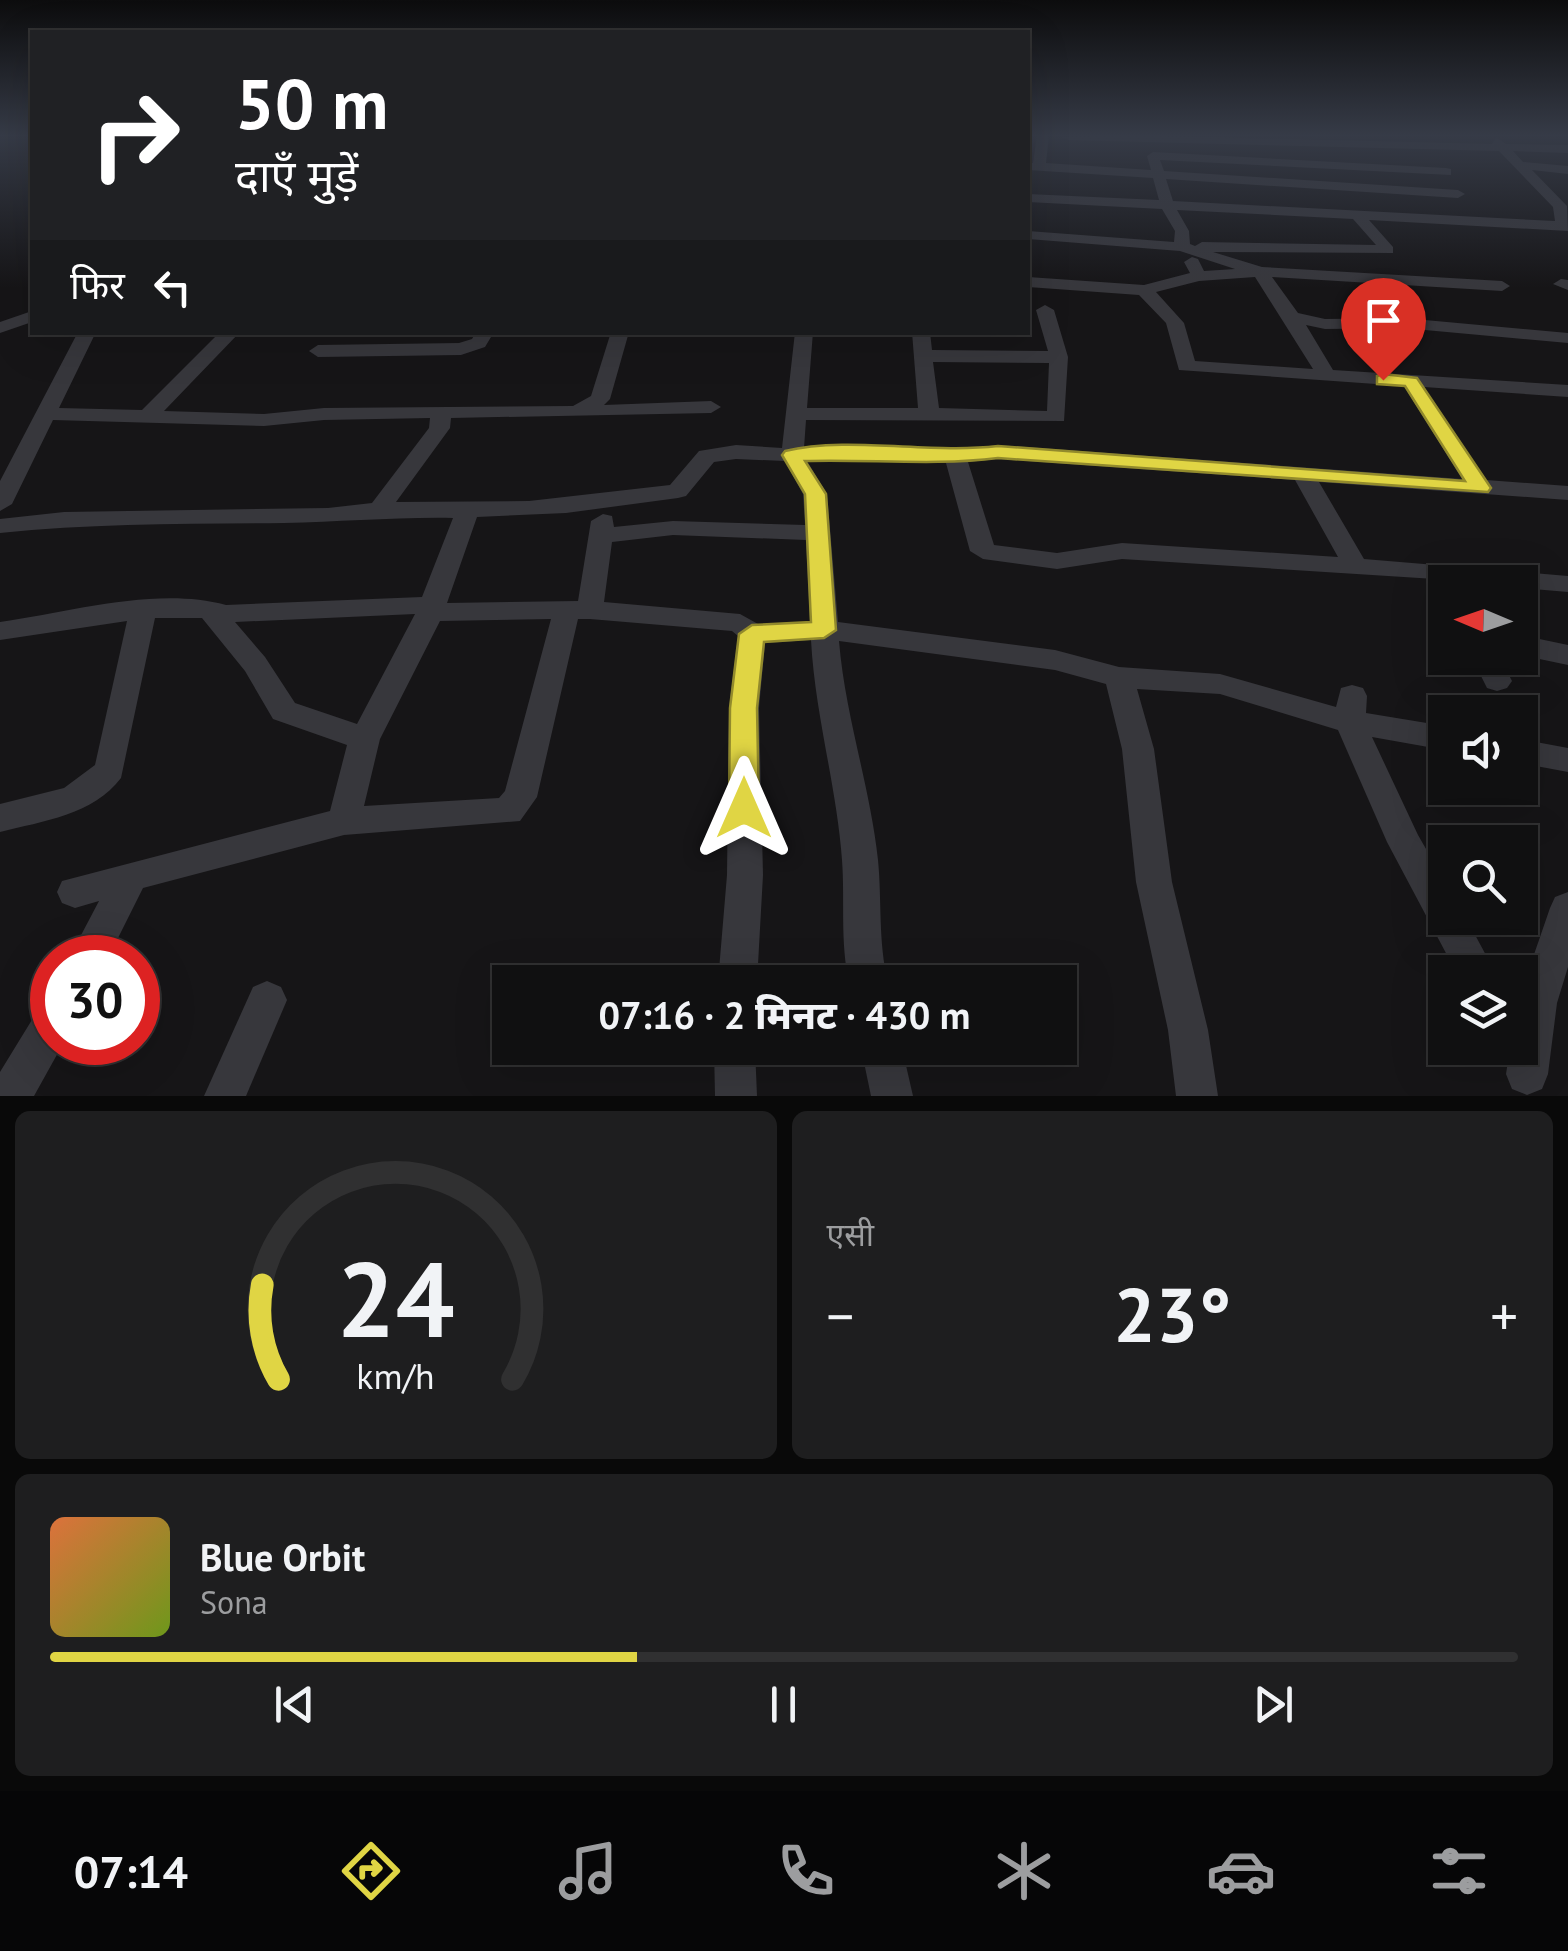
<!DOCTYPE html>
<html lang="hi">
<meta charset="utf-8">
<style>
:root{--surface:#101011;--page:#1e1e1f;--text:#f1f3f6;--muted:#9c9d9f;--line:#303031;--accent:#e0d544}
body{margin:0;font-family:"PT Sans","Noto Sans Devanagari",sans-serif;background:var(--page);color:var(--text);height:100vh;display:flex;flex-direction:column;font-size:38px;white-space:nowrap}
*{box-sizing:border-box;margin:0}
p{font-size:32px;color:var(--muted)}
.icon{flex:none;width:55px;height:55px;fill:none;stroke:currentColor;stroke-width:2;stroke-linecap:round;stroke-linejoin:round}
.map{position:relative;height:1096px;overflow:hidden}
.side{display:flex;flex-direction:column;gap:15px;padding:15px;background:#090909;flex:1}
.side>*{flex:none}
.hud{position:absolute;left:30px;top:30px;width:1000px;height:305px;border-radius:0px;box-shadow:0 10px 40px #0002,0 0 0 2px var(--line);background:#202124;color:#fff;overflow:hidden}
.needle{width:65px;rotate:272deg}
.controls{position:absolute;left:1428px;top:565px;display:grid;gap:20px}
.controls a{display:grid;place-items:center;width:110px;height:110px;border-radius:0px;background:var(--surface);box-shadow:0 10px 40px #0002,0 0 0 2px var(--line);font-size:50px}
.speed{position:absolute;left:30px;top:935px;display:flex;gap:20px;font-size:50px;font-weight:700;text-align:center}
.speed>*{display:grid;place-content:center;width:130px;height:130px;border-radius:50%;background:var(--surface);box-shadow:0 10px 40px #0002,0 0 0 2px var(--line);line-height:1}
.speed .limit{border:15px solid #d22;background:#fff;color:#111}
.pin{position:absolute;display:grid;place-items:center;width:85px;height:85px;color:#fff;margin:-102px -42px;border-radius:50% 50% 50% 0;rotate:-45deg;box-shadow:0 0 10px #0007}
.pin .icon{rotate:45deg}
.me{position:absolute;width:110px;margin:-55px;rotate:0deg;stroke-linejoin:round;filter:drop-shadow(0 0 8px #0008)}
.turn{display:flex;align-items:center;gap:35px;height:210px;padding:0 40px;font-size:45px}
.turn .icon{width:130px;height:130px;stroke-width:2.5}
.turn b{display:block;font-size:70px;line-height:85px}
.then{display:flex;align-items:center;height:95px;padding:0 40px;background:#0003;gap:20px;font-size:38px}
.big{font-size:75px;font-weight:800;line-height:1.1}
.side .widget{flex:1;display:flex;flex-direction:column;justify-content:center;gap:15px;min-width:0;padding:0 35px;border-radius:15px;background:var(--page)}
.side .dial{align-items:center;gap:0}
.dial svg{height:260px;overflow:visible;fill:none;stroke:var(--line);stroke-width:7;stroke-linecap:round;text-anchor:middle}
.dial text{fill:var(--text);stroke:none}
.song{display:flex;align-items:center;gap:30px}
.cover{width:120px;height:120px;border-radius:15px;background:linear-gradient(135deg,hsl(20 70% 55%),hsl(80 70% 35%))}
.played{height:10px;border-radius:5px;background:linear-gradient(90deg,var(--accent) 40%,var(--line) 40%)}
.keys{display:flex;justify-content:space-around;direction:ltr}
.heat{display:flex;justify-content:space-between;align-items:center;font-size:55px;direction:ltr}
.side .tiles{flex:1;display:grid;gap:15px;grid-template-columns:1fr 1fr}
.widget:last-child{grid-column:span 2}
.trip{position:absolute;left:492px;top:965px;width:585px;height:100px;border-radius:0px;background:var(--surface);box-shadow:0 10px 40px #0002,0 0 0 2px var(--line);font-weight:800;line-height:100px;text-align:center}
.menu{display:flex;height:160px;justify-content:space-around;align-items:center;background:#060607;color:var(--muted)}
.menu .icon{width:70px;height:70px}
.menu .on{color:var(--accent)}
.menu b{font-size:45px;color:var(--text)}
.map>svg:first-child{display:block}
</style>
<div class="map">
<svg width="1568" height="1096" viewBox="0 0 1568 1096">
<rect width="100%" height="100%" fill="#161517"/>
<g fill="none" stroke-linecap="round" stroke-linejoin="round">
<g fill="#37373c" fill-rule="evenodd">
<path d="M1037,135h12l-3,28 105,7 -4,-14 6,-4 293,16 5,1v6l-291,-15 4,11 294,19 7,4 -7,4 -292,-19 7,22 382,20 -2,-14 -54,-56 -431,-11 -6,-3 61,-2 369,9 4,-7 10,7 62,1v8l-55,-2 10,11 45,4v8l-36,-4 35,36 1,25 -199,-11 24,27v6l-180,-1 49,15 240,14 8,5 -8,5 -230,-14 26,36 27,6 78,-1 165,15v10l-165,-15 -78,1 -19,-4 27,45 235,15v12l-144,-10 62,93 82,6v14l-249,-18 45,77 204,17v16l-48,-4v-6h-75v7l-10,-10 -313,-20 -65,10 -74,-10 -13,-8 -24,-88 -139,-2 20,33 11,128 217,28 64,17 101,7 116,33 5,-19 11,-3 11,3 4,8 -1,17 79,13v24l-73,-13 46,98 27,47v36h21l29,54h-39l-69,-130 -49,-112 -118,-36 -83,-5 17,60 18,133 36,148 10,66h-42l-8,-66 -32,-148 -14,-133 -16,-65 -51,-14 -216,-29c6,74 31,145 39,219 4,41 0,82 10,122h-39c-9,-40 -4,-81 -7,-122 -5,-72 -27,-145 -31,-220l-46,3 -6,65 4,167 -6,107h-39l9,-107 2,-167 9,-72 -6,-5 -142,-12h-12l-41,178 -17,24 -176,14 -201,53 -35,70h-39l30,-57 -24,7 -13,-5 -5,-11 5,-11 268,-70 17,-66 -74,-26 -28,-48 -43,-53h-47l-34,160c-28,37 -78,43 -121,54v-28l64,-16 31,-23 32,-144 -127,19v-18c71,-10 157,-36 226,-17l196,-8 31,-79c-57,-1 -112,4 -169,5 -95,1 -190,0 -284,10v-14l64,-7 264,-4 44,-5 57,-75 1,-10 -106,2 -60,6 -211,-6 -41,84 -12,7v-30l78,-149h18l-37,76 83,2 78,-78h20l-76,79 100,3 60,-6 249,-2 18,-10 20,-64h18l-19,67 -6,6 107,-4 10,6 -10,6 -260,5 -1,10 -54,74 133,-1 141,-16 29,-34 37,-6 46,3 13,-116h18l-6,76h111l-6,-76h18l2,18 116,1 -12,-41 9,-5 9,5 14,47 -4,64 -258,-1 -2,28 151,2 43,-5 464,34 -58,-93 -225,-16 -13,-47 -27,-28 -111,-8v-10l116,8 46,-12 -6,-11 8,-5 6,2 6,12 31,-2 -55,-18 -152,-12v-8l146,11 1,-11 -13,-22 -134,-7v-8l131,6 -6,-22 -125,-8v-8l5,1zM1177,210l176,9 23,26 -174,-3 -7,4 -5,-2 -1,-13zM1255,277l58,92 -118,-8 -11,-38 -28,-31 43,-11zM933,362l116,1 -2,48 -108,-3zM736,459l49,2 18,33 2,31 -132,-4 -59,6 -2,-11 -9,-2 -12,7 -13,80 -131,2 30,-86 89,-4 112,-15 8,-2 28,-34zM998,459l297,21 43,77 -216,-14 -65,10 -63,-8 -26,-83zM673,535l133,5 4,82 -52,2 -18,-10 -136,-12 8,-60zM415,614l-58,110 -62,-21 -30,-46 -30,-35zM551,619l-46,172 -6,7 -135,8 16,-67 60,-118z"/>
<polygon points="1561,279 1568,280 1568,290 1553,284"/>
<polygon points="32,311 32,322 0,333 0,322"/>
<polygon points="476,332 494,332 485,347 461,355 318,357 309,351 318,345 459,343 472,339"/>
<polygon points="1520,635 1568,645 1568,665 1520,655"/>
<polygon points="1472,658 1500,658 1512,681 1507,688 1497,691 1487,688"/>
<polygon points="1520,739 1568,748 1568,772 1520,763"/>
<polygon points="1568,892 1568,967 1557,1003 1548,1074 1542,1089 1527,1095 1512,1089 1506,1074 1510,1048 1520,1048 1520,995 1550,908 1555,897"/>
<polygon points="267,981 281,987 287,1000 246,1096 204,1096 253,987"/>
<polygon points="52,1004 52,1042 64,1042 34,1096 0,1096 0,1072 38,1010"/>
<polygon points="714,1048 755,1048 757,1096 715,1096"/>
<polygon points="861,1048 902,1048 913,1096 871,1096"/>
</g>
</g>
<linearGradient id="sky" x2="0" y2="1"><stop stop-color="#0c0c0d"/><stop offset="0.47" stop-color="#363b47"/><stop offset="1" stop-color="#363b47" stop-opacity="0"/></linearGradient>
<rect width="1568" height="288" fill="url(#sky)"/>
<path fill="#e0d544" stroke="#928a2c" stroke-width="2.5" d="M1383,374l34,4 74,110 -3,4 -490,-34c-64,8 -128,1 -193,3l21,33 10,136 -12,8 -60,4 -7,66 2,100 -4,9 -11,4 -11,-4 -4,-9 1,-100 9,-74 13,-9 59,-3 -6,-128 -23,-39 3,-4c64,-15 144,3 213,-5l467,35 -60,-95 -28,-2v-8z"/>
</svg>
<div class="controls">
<a><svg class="needle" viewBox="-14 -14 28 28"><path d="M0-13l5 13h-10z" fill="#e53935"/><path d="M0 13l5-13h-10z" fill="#9c9d9f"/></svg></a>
<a><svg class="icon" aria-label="sound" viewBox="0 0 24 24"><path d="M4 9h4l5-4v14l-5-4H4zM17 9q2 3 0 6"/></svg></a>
<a><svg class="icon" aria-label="search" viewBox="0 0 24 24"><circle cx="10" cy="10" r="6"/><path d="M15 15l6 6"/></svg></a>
<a><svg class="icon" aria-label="layers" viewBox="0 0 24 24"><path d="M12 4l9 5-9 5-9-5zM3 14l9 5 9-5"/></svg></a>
</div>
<div class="speed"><div class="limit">30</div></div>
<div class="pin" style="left:1383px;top:380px;background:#d93025"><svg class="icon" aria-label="arrive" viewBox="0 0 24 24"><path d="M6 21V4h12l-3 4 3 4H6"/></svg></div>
<svg class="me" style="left:744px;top:808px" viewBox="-20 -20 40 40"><path d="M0-17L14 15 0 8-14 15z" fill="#e0d544" stroke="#fff" stroke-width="4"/></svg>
<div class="trip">07:16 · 2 मिनट · 430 m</div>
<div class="hud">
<div class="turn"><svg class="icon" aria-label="right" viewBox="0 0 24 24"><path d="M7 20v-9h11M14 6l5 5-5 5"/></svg><div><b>50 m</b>दाएँ मुड़ें</div></div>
<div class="then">फिर<svg class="icon" aria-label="left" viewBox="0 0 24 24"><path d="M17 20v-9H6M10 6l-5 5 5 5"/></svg></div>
</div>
</div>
<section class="side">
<div class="tiles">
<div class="widget dial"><svg viewBox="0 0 100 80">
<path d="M14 69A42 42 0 1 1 86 69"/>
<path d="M14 69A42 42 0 0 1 9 40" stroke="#e0d544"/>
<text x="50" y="56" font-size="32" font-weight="700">24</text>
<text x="50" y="72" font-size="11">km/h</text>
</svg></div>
<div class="widget"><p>एसी</p>
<div class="heat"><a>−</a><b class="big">23°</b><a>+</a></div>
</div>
<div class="widget">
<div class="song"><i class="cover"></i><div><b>Blue Orbit</b><p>Sona</p></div></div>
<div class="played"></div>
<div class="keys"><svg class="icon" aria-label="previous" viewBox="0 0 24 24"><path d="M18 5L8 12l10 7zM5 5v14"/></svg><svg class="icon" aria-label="pause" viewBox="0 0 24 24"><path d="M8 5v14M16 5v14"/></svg><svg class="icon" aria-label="next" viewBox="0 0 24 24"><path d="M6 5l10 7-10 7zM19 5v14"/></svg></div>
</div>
</div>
</section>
<nav class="menu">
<b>07:14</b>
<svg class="icon on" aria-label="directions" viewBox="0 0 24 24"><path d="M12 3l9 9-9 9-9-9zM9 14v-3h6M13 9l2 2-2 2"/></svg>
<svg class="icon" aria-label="music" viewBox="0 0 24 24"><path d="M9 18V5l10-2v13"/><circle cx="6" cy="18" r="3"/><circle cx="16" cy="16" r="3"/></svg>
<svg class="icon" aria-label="phone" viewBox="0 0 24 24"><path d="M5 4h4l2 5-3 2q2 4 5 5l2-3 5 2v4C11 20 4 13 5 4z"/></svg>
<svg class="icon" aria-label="climate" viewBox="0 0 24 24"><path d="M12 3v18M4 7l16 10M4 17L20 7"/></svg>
<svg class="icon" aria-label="car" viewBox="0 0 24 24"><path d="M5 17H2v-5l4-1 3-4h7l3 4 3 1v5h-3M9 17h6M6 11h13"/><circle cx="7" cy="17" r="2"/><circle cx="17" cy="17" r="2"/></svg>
<svg class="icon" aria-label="filters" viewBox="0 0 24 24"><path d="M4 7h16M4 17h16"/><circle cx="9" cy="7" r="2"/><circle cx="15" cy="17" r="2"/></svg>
</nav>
